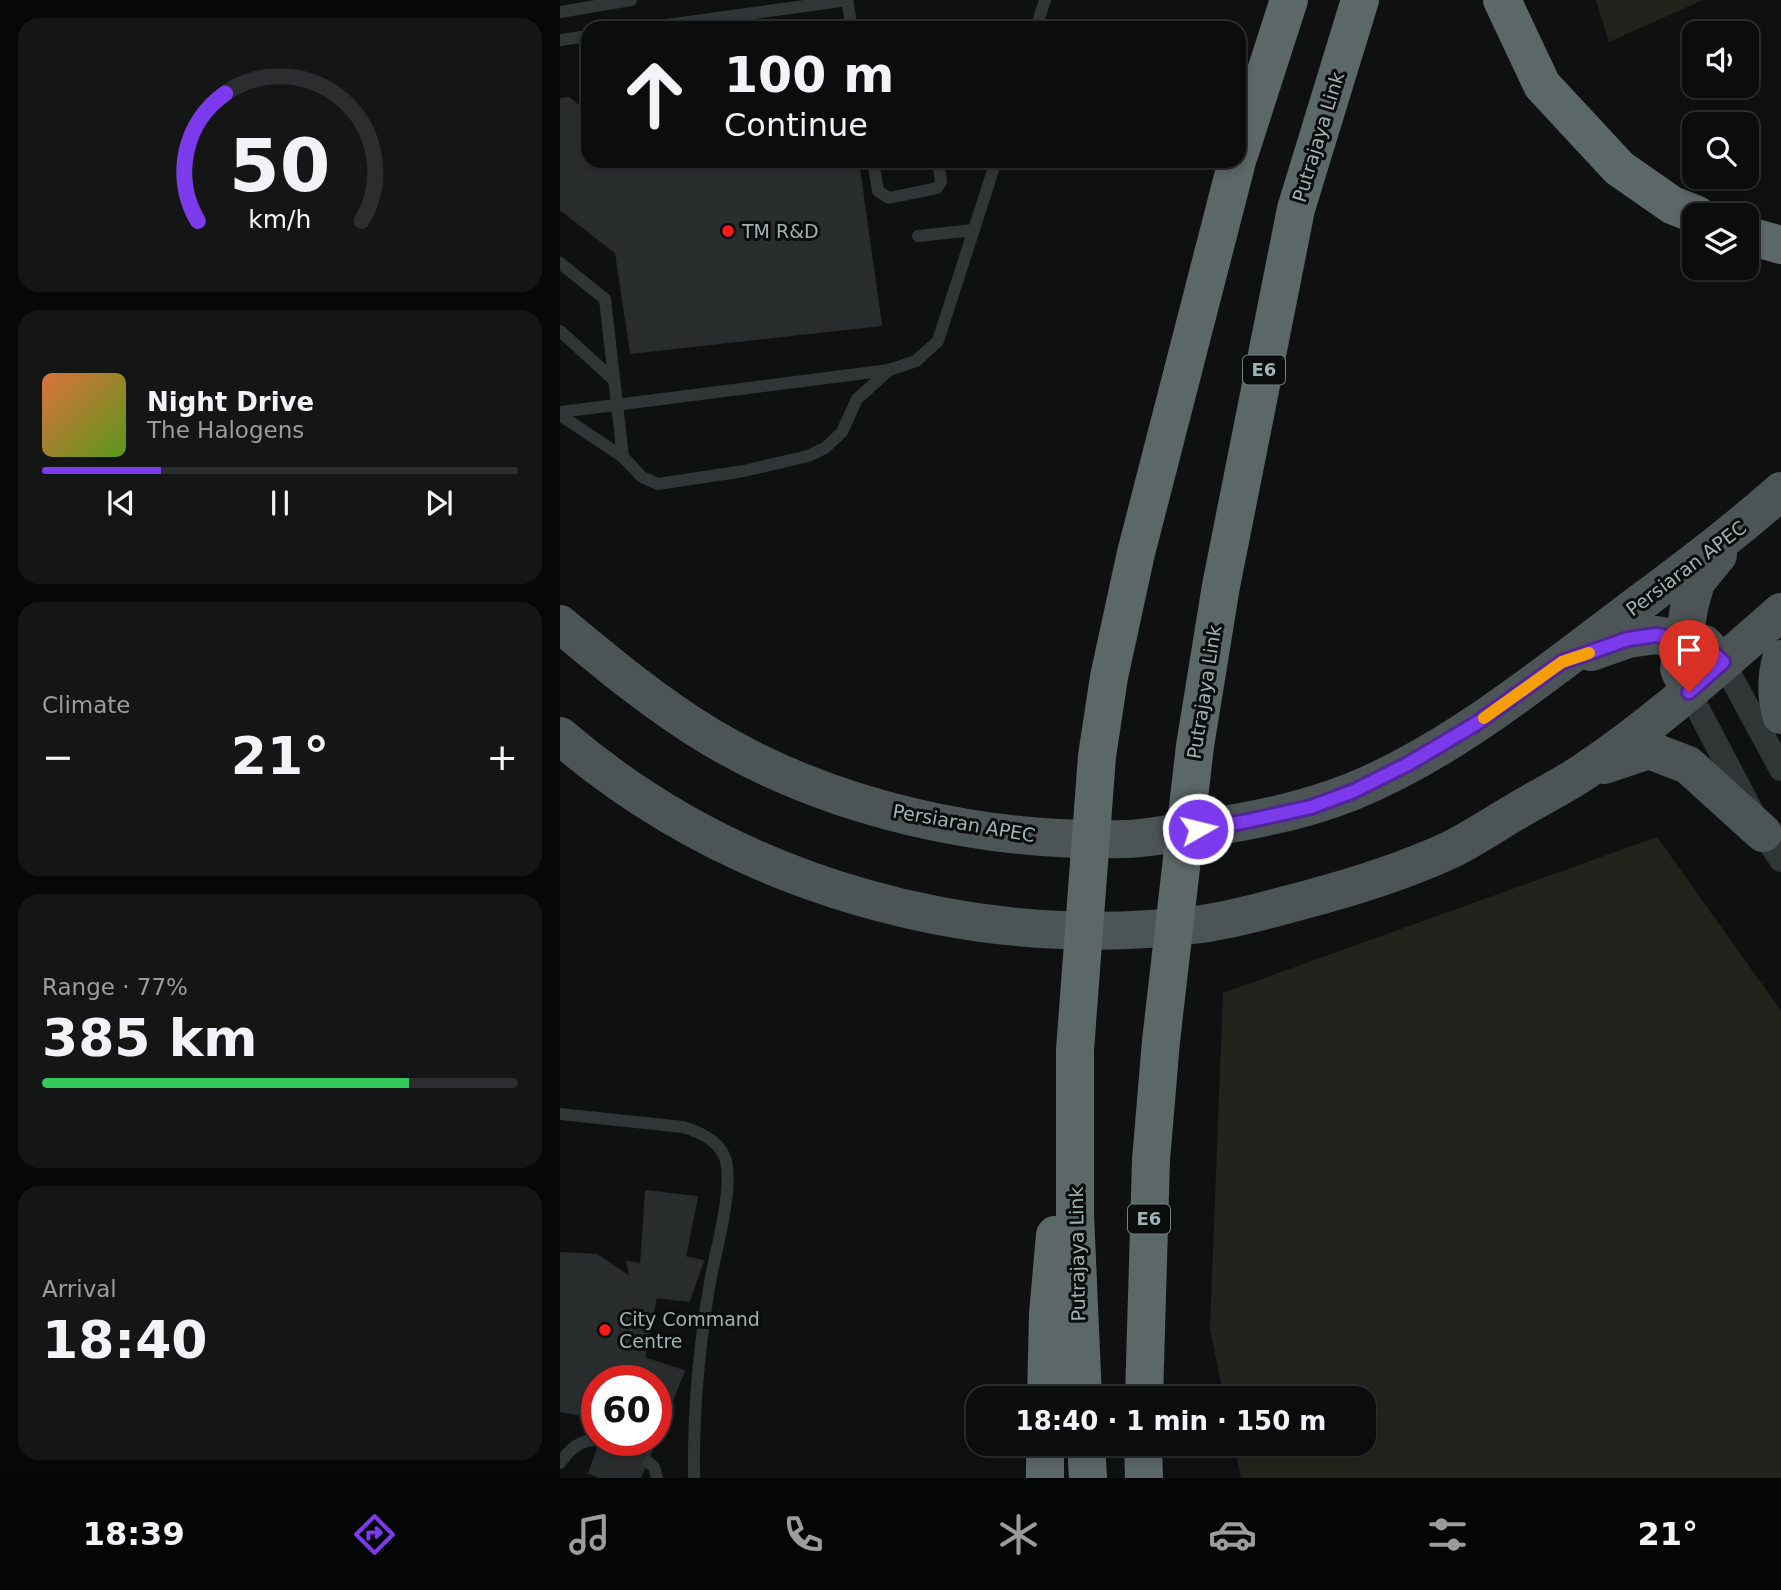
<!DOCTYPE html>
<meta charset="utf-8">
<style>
:root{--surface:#0b0d0d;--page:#141616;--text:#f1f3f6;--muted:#9a9c9d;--line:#2b2d2e;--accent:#7c3aed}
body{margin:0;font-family:"DejaVu Sans",sans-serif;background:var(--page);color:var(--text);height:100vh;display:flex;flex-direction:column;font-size:26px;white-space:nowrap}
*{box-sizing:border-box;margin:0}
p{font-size:23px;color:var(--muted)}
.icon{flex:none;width:38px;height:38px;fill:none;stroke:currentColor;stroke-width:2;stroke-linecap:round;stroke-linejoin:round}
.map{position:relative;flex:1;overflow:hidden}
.side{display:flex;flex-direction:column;gap:18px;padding:18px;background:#060707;width:560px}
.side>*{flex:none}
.guide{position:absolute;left:21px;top:21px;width:665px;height:147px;border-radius:21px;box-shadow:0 4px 10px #0003,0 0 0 2px var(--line);background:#0b0d0d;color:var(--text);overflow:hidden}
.buttons{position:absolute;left:1122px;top:21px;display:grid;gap:14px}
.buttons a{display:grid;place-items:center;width:77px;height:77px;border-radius:14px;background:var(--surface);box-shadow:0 4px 10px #0003,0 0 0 2px var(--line);font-size:35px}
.speed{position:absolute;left:21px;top:1365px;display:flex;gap:14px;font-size:35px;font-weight:700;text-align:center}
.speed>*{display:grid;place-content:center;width:91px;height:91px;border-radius:50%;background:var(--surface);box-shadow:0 4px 10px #0003,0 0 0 2px var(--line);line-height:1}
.speed .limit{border:10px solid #d22;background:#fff;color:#111}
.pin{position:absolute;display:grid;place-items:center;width:60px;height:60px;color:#fff;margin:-72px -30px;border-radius:50% 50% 50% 0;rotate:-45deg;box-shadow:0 0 7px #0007}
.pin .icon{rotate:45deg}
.me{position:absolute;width:77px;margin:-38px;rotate:82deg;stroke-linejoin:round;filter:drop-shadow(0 0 5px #0008)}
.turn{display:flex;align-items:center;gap:24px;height:147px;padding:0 28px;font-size:32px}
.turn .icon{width:91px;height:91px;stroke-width:2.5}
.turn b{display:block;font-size:49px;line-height:60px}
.big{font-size:52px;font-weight:600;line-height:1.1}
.side .tile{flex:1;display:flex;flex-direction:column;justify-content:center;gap:10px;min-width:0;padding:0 24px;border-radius:21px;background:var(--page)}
.side .dial{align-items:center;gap:0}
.dial svg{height:182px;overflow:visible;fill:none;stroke:var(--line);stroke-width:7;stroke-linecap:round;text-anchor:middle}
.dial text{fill:var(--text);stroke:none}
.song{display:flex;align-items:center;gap:21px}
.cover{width:84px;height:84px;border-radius:10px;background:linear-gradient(135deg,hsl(20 70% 55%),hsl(90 70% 35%))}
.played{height:7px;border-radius:4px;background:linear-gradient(90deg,var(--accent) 25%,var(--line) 25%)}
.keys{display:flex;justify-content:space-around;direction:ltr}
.heat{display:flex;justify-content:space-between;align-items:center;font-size:38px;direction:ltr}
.charge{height:10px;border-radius:5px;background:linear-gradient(90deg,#34c759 77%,var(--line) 0)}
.trip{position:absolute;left:406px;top:1386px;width:410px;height:70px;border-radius:21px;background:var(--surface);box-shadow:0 4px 10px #0003,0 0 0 2px var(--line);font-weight:600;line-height:70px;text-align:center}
.dock{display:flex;height:112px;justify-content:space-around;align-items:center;background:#040505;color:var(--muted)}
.dock .icon{width:49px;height:49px}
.dock .active{color:var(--accent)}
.dock b{font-size:32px;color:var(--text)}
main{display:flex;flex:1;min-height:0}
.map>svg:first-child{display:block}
</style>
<main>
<section class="side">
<div class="tile dial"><svg viewBox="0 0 100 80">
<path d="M14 69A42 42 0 1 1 86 69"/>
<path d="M14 69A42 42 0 0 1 26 13" stroke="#7c3aed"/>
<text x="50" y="56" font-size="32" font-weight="700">50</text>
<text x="50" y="72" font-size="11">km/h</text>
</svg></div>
<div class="tile">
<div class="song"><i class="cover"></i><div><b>Night Drive</b><p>The Halogens</p></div></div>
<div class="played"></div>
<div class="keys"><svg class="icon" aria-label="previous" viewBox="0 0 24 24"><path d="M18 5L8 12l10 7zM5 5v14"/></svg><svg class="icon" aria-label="pause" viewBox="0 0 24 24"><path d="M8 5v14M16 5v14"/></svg><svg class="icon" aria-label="next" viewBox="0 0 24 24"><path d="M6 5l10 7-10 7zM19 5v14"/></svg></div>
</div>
<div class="tile"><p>Climate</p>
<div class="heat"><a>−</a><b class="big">21°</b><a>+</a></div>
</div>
<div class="tile"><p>Range · 77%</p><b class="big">385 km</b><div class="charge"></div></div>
<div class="tile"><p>Arrival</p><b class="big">18:40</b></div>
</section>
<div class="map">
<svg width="1221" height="1478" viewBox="0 0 1221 1478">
<rect width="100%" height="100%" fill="#0f1111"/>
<g fill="#20241c">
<polygon points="1036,0 1143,0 1049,42"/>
<polygon points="1097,837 1221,1011 1221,1478 681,1478 674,1444 803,1444 803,1398 664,1398 650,1329 663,993"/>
</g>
<g fill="#2a2d2e" stroke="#292c2d" stroke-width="2">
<polygon points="278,21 279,28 234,28"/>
<polygon points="9,98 28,114 28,161 298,161 321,325 71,353 56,253 0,209 0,99"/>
<polygon points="86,1191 137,1197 125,1257 143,1261 129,1301 96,1297 84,1358 124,1371 96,1440 96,1381 37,1381 37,1418 0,1411 0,1253 37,1255 71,1278 67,1262 81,1264"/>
<polygon points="41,1440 96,1440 80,1478 41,1478 29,1473"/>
</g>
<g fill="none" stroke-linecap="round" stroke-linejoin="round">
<g stroke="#303536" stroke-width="12">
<polyline points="287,0 292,28"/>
<polyline points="0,12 71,0"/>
<polyline points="85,28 288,0"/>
<polyline points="476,28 485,0"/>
<polyline points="0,40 28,36"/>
<polyline points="313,161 318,191 329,198 377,188 381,182 378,161"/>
<polyline points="358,236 414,230"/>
<polyline points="0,263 45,299 63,457"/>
<polyline points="0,331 54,380"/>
<polyline points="0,412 329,370 356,361 378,341 436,161"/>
<polyline points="0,415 63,457 82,477 98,484 184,471 248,456 265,448 282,432 297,399 328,371"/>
<path d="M0,1114l123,13c17,5 38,15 43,34 7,31 -10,88 -16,121 -11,65 -17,130 -16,196"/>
<polyline points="88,1462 94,1467 97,1478"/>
<path d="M0,1463c10,-14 19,-23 37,-23"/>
</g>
<g stroke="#303536" stroke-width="24">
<polyline points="1163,662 1221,769"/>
<polyline points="1129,692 1203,833 1221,860"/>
</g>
<g stroke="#4c5456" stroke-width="38">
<path d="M0,624c48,40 96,80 149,112 123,74 277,107 419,103 27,-1 55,-8 82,-12 48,-7 96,-17 141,-35 94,-38 176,-104 256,-164 59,-45 119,-88 174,-137"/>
<polyline points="1031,652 1068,639 1096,635 1144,644 1148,648"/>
<path d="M1221,659c-5,19 -5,37 0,56"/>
<polyline points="1129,692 1119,669 1129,608 1136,582 1158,555"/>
<path d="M0,736c175,150 414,217 642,188 36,-5 72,-16 106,-25 49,-13 96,-28 142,-49 22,-11 43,-25 65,-38 23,-14 48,-26 70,-41 70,-47 133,-104 196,-159"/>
<polyline points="1044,765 1089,750 1128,765 1203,833"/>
</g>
<g stroke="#5c6768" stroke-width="38">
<polyline points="942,0 982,85 1059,168 1112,205 1137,215"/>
<polyline points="679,155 729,0"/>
<polyline points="1186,235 1221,245"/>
<polyline points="486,1398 488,1314 495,1235"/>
<polyline points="523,1398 515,1214 515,1050 537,756 549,677 576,553 677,161"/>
<polyline points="584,1398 591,1160 601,1041 635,746 661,586 736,209 800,0"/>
<polyline points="526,1444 528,1478"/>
<polyline points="583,1444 584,1478"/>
<polyline points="485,1478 485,1444"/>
</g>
</g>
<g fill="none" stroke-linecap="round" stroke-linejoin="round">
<defs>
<polyline id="route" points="638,829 683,822 751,807 794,791 848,764 917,723 1002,662 1068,639 1096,635 1144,644 1163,662 1129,692"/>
</defs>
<use href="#route" stroke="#51269a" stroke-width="18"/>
<use href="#route" stroke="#7c3aed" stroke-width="12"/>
<polyline stroke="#f59e0b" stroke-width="12" points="924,718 1002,662 1029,653"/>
</g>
<g fill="#ff1a1a" stroke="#0b0c0c" stroke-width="2.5">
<circle cx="168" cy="231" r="7"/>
<circle cx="45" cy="1330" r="7"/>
</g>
<g text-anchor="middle" stroke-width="6" stroke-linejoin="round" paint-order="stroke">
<g fill="#0b0c0c" stroke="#738181" stroke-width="2">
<rect x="683" y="355.5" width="42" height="29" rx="5"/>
<rect x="568" y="1204.5" width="42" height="29" rx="5"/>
</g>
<g font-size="18" font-weight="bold" fill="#9fb3b3">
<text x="704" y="376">E6</text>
<text x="589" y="1225">E6</text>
</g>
<g font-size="19" fill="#9fb3b3" stroke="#0b0c0c">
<text transform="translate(758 137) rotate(-73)" y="7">Putrajaya Link</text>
<text transform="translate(1126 568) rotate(-37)" y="7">Persiaran APEC</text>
<text transform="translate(644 692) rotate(-81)" y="7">Putrajaya Link</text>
<text transform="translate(404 823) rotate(10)" y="7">Persiaran APEC</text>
<text transform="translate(517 1254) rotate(-91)" y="7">Putrajaya Link</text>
</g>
<g font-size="19" fill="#9fb3b3" stroke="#0b0c0c" text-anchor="start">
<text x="182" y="238">TM R&amp;D</text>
<text x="59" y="1326">City Command<tspan x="59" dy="22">Centre</tspan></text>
</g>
</g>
</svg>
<div class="buttons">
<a><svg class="icon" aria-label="sound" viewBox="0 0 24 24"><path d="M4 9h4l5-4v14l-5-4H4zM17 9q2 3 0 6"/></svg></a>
<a><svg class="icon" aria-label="search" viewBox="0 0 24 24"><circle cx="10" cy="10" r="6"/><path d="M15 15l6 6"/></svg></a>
<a><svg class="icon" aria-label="layers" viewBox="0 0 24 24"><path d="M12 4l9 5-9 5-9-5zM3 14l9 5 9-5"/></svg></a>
</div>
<div class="speed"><div class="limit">60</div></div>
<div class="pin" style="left:1129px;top:692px;background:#d93025"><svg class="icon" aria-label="arrive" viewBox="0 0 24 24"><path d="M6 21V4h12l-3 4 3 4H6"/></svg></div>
<svg class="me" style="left:638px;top:829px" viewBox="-20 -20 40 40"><circle r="17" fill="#7c3aed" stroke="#fff" stroke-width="3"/><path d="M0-11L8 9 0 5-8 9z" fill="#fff"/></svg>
<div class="trip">18:40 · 1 min · 150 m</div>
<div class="guide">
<div class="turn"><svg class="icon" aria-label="ahead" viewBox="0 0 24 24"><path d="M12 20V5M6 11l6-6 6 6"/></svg><div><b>100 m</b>Continue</div></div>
</div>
</div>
</main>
<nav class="dock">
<b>18:39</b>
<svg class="icon active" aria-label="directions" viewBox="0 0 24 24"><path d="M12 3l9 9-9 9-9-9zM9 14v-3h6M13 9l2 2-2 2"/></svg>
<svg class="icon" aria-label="music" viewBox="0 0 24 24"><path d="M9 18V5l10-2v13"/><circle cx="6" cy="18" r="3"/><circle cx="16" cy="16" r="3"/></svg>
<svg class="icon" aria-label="phone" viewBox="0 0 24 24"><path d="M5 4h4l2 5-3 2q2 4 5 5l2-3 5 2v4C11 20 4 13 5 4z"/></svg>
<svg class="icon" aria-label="climate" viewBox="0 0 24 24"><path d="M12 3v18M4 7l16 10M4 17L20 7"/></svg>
<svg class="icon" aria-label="car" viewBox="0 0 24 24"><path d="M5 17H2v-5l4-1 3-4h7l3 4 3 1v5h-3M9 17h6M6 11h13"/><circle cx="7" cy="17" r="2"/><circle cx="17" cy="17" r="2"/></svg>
<svg class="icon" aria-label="filters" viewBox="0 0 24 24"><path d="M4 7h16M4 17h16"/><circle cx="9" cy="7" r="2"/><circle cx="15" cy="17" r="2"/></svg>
<b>21°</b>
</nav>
